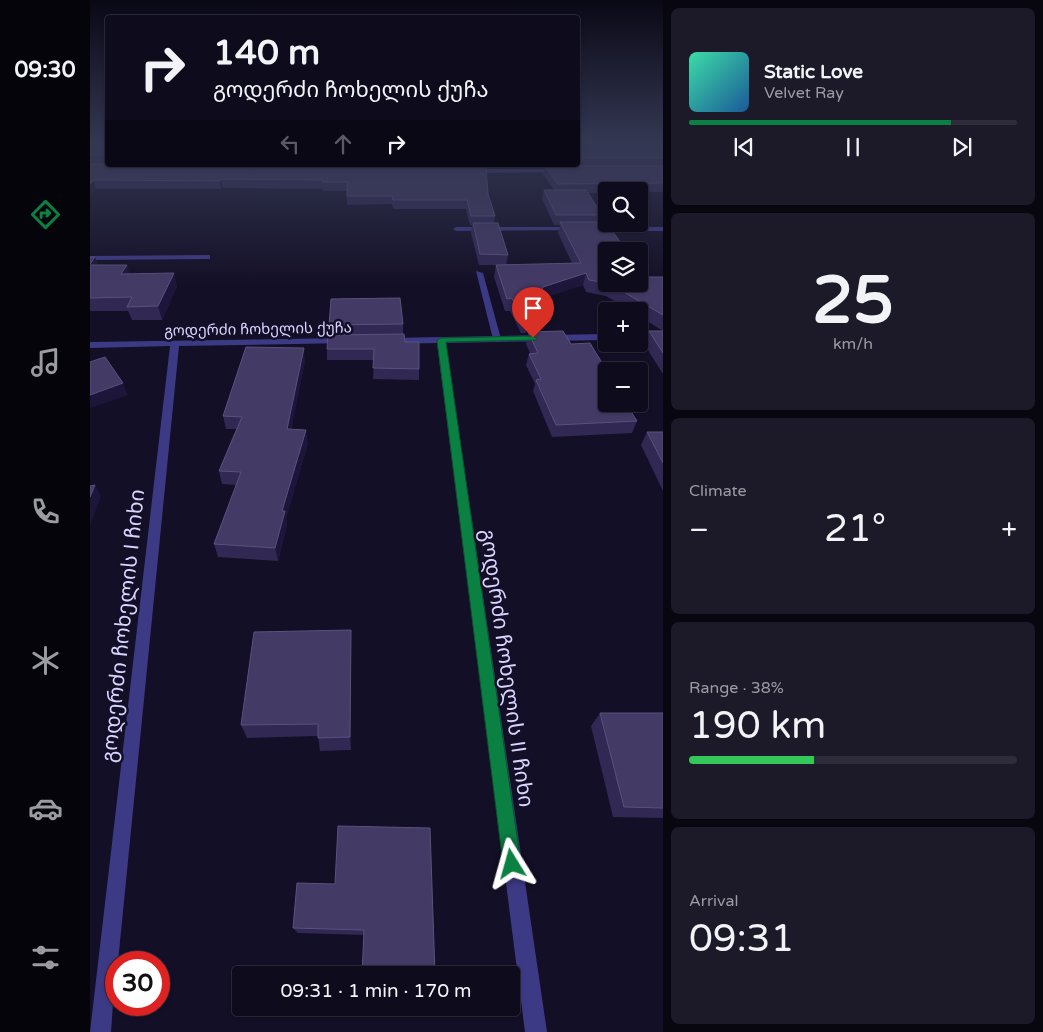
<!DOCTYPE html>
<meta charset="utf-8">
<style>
:root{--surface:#0e0b1c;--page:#1c1929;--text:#f1f3f6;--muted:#9b9ba3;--line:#2e2b3b;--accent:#0b8043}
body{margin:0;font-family:"Varela Round","Noto Sans Georgian",sans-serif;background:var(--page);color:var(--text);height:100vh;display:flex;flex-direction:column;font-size:19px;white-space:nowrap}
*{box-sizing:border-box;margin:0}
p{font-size:16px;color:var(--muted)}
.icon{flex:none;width:28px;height:28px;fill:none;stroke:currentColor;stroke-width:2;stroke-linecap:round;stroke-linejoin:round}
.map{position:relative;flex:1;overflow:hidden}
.panel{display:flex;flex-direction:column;gap:8px;padding:8px;background:#08060f;width:380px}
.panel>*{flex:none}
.hud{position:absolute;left:15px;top:15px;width:475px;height:152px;border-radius:5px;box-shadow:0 1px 4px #0004,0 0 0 1px var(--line);background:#0e0b1c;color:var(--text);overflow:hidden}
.tools{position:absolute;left:508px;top:182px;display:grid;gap:10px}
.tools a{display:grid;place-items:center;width:50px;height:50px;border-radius:5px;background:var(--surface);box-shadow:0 1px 4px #0004,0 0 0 1px var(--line);font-size:25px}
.speed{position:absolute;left:15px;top:951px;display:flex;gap:10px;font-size:25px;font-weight:700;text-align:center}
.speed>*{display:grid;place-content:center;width:65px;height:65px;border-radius:50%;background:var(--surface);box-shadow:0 1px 4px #0004,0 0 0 1px var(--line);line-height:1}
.speed .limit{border:8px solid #d22;background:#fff;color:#111}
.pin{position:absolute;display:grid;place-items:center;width:42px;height:42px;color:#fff;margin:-51px -21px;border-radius:50% 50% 50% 0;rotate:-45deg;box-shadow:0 0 5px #0007}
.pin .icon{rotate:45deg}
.me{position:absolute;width:55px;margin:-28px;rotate:352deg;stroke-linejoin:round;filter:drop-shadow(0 0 4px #0008)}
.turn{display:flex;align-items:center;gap:18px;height:105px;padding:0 25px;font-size:22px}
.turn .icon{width:65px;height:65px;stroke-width:2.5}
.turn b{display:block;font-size:35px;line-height:42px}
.lanes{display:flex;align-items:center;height:48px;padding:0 25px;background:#0003;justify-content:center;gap:25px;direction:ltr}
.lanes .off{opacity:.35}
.big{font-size:38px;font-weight:600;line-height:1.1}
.panel .tile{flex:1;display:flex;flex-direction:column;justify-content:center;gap:8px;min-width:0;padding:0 18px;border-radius:8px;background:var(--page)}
.panel .dial{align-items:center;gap:0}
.dial b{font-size:65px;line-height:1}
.song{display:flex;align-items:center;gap:15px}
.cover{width:60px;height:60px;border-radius:8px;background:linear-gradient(135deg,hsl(160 70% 55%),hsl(210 70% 35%))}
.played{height:5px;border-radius:2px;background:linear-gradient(90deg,var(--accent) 80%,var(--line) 80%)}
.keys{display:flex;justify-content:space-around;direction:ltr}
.heat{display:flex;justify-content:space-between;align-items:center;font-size:28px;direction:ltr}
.charge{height:8px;border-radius:4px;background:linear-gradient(90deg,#34c759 38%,var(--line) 0)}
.trip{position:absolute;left:142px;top:966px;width:288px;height:50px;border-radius:5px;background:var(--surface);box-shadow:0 1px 4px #0004,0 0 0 1px var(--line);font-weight:600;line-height:50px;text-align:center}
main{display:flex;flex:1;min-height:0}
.tabs{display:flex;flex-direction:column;width:90px;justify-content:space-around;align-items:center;background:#06040b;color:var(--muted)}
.tabs .icon{width:35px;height:35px}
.tabs .active{color:var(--accent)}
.tabs b{font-size:22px;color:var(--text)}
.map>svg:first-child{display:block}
</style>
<main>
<nav class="tabs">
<b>09:30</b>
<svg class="icon active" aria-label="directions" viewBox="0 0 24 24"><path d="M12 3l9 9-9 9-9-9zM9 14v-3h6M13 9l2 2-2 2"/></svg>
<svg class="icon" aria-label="music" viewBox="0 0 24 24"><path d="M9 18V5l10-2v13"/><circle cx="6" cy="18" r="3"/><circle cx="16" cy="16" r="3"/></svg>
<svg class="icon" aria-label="phone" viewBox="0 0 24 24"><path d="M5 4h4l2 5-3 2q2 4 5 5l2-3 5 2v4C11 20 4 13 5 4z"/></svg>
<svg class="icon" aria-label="climate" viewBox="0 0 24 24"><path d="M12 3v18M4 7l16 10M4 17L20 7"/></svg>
<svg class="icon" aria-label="car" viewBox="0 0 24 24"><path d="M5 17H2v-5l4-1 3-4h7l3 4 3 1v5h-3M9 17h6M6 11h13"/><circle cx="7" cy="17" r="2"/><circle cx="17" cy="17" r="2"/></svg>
<svg class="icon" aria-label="filters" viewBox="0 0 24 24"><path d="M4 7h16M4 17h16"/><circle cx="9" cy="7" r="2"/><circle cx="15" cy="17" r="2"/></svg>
</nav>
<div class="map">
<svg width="573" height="1032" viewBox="0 0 573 1032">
<rect width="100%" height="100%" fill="#130f26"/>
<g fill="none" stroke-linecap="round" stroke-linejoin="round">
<polygon fill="#3d3a85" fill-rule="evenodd" points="386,271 393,273 411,339 410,341 407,342 403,339"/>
<g fill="#3d3a85" fill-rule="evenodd">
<polygon points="471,169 473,172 381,173 378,171 381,169"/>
<polygon points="486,227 488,228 488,230 366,231 363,229 366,227"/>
<polygon points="573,227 573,231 506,231 503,229 506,227"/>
<polygon points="120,255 120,259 117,259 0,260 0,256"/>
<polygon points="516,334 516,340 356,343 457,1032 435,1032 347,343 299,344 294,341 299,338"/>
<rect x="549" y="334" width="24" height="6"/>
<polygon points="254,338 259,341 257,343 89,346 28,962 26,962 21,1032 0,1032 80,346 0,348 0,342"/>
</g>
</g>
<g fill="#312854">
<polygon points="0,142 18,142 18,165 395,165 398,194 405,216 404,223 418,255 416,265 482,263 468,233 470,225 464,225 452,199 454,190 464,190 453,174 455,167 448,167 447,165 488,165 488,142 573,142 573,192 516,191 516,193 498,193 512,215 510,222 516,251 556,277 573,277 573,374 554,344 559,331 573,331 549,316 549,311 541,311 516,296 496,292 493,285 450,299 436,333 431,333 420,311 415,311 404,277 406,265 389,265 381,233 382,225 380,225 376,209 303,209 302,204 257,205 257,191 233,191 233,189 133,188 131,189 6,189 0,196"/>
<polygon points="0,257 5,257 8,265 37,265 39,274 87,286 72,320 42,320 38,311 0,311"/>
<polygon points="313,324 313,334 315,342 329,369 329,380 283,379 284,360 237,360 237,349 239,335 239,325"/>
<polygon points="438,332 481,344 547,421 542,433 462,437 443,391 445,384 436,365 439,354 440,353 436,344"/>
<polygon points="215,361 201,429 218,443 196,518 197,524 188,561 128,557 124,544 146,485 132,484 129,471 146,429 136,429 133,416"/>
<polygon points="557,432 573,432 573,491 551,445"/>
<polygon points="261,630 261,750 230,751 228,736 157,738 151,725"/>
<polygon points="510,713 573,713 573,818 523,817 501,726"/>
<polygon points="207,883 345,975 274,935 208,933 203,928"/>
</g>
<g fill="#1d163a">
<polygon points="131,179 133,188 131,189 130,181"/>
<polygon points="4,180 6,189 0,196 0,184"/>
<polygon points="5,257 10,270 0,268 0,264"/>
<polygon points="37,265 41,278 31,274"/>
<polygon points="84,273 87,286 72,320 68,306"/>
<polygon points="496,273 493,285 450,299 436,333 439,321 453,287"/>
<polygon points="214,348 215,361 199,442 197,429"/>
<polygon points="33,383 38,395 0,408 0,395"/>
<polygon points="216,430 218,443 196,518 197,524 188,561 185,548 192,511"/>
<polygon points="5,485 11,497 0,525 0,497"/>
<polygon points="261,630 261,750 260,737"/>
</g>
<g fill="#433a66" stroke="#5a527e">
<rect x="0" y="142" width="18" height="13"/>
<rect x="488" y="142" width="85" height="16"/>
<polygon points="0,164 18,164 18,165 349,165 352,167 396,166 398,194 405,216 381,216 377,200 303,200 302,196 257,196 257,182 232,182 233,180 131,179 130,181 4,180 0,184"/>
<polygon points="455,166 573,166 573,183 468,184"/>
<polygon points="454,190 496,190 512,215 466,215"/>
<polygon points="470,222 516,222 516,224 518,224 536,251 516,251 516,283 499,280 496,273 453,287 439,321 433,321 422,298 417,299 406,265 491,263"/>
<polygon points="383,223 408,223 418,255 390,254"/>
<polygon points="0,257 5,257 0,264"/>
<polygon points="0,265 37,265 31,274 84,273 68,306 37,307 42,297 0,298"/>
<polygon points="549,267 556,277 573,277 573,315 520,284 518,284 549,284"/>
<polygon points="310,298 313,324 239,325 241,299"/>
<polygon points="473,331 481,344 500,343 517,371 516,404 536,404 547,421 466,425 446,380 451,379 439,354 448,353 438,332"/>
<polygon points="559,331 573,331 573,353"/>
<polygon points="314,334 315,342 329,342 329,369 283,368 284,349 237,349 238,335"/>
<polygon points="156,347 214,348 197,429 216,430 192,511 195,511 185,548 124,544 151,472 129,471 152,417 133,416"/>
<polygon points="15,357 33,383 0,395 0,362"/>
<polygon points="557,432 573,432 573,463"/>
<polygon points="5,485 0,497 0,486"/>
<polygon points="261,630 260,737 228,738 228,724 151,725 164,632"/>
<polygon points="510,713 573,713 573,808 534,807"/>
<polygon points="248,826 340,828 345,975 272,975 274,930 203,928 207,883 245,884"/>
</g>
<linearGradient id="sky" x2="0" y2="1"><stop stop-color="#0a0815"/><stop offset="0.49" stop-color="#333752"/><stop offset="1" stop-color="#333752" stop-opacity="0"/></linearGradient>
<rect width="573" height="287" fill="url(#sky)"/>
<polygon fill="#0b8043" stroke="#07532c" points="443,336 447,338 446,340 356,342 431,864 428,870 422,872 416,870 413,864 347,340 351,338"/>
<g text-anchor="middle" stroke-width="5" stroke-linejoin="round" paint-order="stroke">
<g font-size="15" fill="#d9d4ff" stroke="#130f26">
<text transform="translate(168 329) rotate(-1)" y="5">გოდერძი ჩოხელის ქუჩა</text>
</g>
<g font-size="21" fill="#d9d4ff" stroke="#130f26">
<text transform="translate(33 626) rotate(-84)" y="7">გოდერძი ჩოხელის I ჩიხი</text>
<text transform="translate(417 668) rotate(82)" y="7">გოდერძი ჩოხელის II ჩიხი</text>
</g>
</g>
</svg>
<div class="tools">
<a><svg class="icon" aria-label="search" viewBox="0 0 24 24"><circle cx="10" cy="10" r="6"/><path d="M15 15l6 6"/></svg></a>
<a><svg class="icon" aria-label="layers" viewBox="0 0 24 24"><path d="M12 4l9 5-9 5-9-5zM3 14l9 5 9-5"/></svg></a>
<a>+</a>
<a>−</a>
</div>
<div class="speed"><div class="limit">30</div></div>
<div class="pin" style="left:443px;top:338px;background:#d93025"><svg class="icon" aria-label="arrive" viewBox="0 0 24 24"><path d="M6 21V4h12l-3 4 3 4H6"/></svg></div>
<svg class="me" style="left:422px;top:864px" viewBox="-20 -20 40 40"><path d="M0-17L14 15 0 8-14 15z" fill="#0b8043" stroke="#fff" stroke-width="4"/></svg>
<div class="trip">09:31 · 1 min · 170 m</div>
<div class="hud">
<div class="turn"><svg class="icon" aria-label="right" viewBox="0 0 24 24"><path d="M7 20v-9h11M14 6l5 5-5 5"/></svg><div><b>140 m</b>გოდერძი ჩოხელის ქუჩა</div></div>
<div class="lanes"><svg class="icon off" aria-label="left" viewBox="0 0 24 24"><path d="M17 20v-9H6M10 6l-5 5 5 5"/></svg><svg class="icon off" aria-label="ahead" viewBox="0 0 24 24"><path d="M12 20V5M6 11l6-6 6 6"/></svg><svg class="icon" aria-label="right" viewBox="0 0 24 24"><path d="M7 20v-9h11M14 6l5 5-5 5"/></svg></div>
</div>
</div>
<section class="panel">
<div class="tile">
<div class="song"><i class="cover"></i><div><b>Static Love</b><p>Velvet Ray</p></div></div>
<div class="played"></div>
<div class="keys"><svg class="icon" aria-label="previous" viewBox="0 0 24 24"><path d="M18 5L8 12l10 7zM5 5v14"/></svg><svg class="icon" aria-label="pause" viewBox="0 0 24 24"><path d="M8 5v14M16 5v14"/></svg><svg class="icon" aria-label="next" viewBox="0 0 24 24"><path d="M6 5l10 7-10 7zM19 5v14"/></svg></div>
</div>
<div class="tile dial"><b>25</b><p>km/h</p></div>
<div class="tile"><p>Climate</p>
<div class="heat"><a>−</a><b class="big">21°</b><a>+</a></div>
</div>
<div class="tile"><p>Range · 38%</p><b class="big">190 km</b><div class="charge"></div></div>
<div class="tile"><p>Arrival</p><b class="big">09:31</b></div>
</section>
</main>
